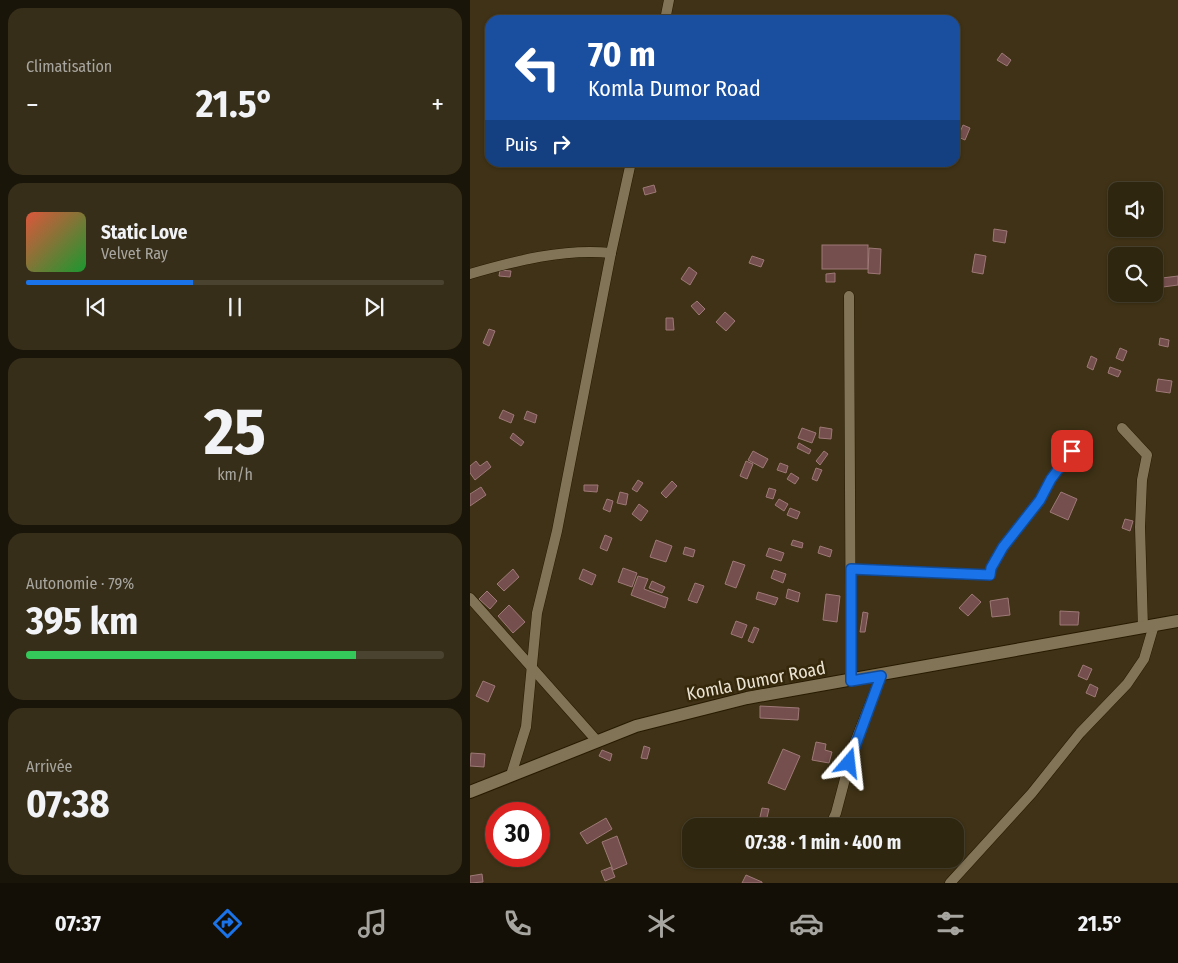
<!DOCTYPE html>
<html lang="fr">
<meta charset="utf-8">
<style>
:root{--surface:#2f2610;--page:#372e19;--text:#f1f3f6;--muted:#a7a59f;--line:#4a4330;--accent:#1a73e8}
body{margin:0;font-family:"Fira Sans Condensed",sans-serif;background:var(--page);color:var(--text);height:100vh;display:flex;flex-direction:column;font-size:19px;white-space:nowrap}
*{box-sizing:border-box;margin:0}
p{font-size:16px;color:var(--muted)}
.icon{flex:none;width:28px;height:28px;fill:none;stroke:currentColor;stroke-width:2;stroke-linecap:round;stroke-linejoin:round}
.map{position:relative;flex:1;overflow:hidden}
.details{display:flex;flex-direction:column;gap:8px;padding:8px;background:#1a1509;width:470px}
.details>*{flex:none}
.hud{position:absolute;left:15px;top:15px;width:475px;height:152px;border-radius:15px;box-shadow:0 1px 4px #0004,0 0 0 1px var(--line);background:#1a4fa0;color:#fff;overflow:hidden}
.buttons{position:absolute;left:638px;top:182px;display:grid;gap:10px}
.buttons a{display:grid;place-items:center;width:55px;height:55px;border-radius:10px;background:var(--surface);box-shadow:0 1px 4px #0004,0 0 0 1px var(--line);font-size:25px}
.speed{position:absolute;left:15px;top:802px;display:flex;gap:10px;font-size:25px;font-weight:700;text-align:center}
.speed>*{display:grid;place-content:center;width:65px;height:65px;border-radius:50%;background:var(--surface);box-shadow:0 1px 4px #0004,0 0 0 1px var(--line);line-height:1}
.speed .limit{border:8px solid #d22;background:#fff;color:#111}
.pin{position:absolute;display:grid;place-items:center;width:42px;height:42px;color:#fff;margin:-21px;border-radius:10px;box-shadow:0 2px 8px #0006}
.me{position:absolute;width:55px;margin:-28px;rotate:17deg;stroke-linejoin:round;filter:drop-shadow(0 0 4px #0008)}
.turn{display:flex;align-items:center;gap:18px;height:105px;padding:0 20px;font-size:22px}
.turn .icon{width:65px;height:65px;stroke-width:2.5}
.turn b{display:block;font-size:35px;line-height:42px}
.then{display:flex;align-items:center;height:48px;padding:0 20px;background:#0003;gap:10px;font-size:19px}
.big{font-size:38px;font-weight:700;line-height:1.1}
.details .widget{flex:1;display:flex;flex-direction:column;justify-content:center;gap:8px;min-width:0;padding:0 18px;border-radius:15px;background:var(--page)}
.details .dial{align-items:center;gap:0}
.dial b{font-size:65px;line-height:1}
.song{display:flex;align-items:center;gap:15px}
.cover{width:60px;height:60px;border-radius:8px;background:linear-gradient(135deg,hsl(10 70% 55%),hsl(130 70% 35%))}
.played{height:5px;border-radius:2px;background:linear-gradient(90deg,var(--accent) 40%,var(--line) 40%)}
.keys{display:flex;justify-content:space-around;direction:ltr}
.heat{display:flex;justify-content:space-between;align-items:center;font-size:28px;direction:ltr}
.charge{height:8px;border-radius:4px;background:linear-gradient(90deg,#34c759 79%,var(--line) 0)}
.trip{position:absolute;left:212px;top:818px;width:282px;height:50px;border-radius:15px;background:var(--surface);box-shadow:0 1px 4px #0004,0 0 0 1px var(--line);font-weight:700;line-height:50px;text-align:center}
.tab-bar{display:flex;height:80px;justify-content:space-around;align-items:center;background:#130f06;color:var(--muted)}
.tab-bar .icon{width:35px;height:35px}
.tab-bar .current{color:var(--accent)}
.tab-bar b{font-size:22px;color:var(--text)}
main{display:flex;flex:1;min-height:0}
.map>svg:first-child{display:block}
</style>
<main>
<section class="details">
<div class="widget"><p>Climatisation</p>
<div class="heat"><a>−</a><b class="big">21.5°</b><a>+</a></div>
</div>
<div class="widget">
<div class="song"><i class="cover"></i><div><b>Static Love</b><p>Velvet Ray</p></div></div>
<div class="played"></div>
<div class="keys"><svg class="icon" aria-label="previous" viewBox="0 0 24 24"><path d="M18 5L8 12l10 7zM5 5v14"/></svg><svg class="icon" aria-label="pause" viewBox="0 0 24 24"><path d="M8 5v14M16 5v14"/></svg><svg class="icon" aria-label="next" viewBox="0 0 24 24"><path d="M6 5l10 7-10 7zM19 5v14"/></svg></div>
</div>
<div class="widget dial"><b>25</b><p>km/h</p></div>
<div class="widget"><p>Autonomie · 79%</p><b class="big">395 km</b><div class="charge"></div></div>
<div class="widget"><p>Arrivée</p><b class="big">07:38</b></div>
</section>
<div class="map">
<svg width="708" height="883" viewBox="0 0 708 883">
<rect width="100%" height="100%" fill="#3f3216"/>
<g fill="#754f4e" stroke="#9e7977">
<polygon points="532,53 541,60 537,66 527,60"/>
<polygon points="493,125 500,128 495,140 488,137"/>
<polygon points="184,185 186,192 175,195 173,188"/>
<polygon points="524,229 537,231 535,243 523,241"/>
<rect x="352" y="245" width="46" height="24"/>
<polygon points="399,248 411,249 410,274 398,273"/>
<polygon points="505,254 516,256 513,274 502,272"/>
<polygon points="282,256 294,260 291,267 279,263"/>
<polygon points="219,267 227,273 220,285 211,279"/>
<polygon points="30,270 41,271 40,277 29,276"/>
<polygon points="365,273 365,282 356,282 356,274"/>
<polygon points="708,276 708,285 693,287 692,278"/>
<polygon points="227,301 235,309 229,315 221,306"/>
<polygon points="255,312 265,321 256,331 246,322"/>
<polygon points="196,318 203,318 204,330 196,330"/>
<polygon points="19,329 25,331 19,346 13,343"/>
<polygon points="690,338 699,340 698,347 689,345"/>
<polygon points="650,348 657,351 653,361 646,358"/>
<polygon points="621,356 627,359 623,370 617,367"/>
<polygon points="640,367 651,371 648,377 638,373"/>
<polygon points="688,379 702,381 700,393 686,391"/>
<polygon points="33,410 44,415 41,423 29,418"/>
<polygon points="57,411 67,415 65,423 54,419"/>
<polygon points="350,427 362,429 361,439 349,438"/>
<polygon points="332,428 346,433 342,443 328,438"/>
<polygon points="43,433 54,442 51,446 40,438"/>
<polygon points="329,443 341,450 339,454 327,448"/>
<polygon points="283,451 298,459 293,468 278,460"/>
<polygon points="354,451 358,454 350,465 346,461"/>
<polygon points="6,461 10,466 17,461 21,467 5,480 0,473 0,466"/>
<polygon points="276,461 283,464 277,479 270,476"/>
<polygon points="310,463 318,466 316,473 307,470"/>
<polygon points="346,468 352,470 347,481 342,479"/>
<polygon points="321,473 329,478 325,484 317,479"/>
<polygon points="168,480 173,483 167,492 162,489"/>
<polygon points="202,481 207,486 196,498 191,493"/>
<polygon points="114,485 128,485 127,492 114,491"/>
<polygon points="11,487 16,495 0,506 0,494"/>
<polygon points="299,488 306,490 303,499 296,497"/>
<polygon points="150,492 158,494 156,505 147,503"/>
<polygon points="591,492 607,499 598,520 580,512"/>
<polygon points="137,499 143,501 140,512 133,509"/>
<polygon points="309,499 318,504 314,511 305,505"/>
<polygon points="169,504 178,511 171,521 162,514"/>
<polygon points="320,508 330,512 327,519 317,515"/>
<polygon points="655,519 663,521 660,531 652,528"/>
<polygon points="135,535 142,538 137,551 130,548"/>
<polygon points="186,540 202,546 196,562 180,557"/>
<polygon points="323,540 333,543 332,548 321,545"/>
<polygon points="350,546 362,550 360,557 348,553"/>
<polygon points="215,547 225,550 223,557 213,554"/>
<polygon points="299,548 314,553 311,561 296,556"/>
<polygon points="263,561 275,565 266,588 255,584"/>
<polygon points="153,568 167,573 162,587 148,582"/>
<polygon points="43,569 49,577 34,591 27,584"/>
<polygon points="113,569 126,575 122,585 109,579"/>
<polygon points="304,570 316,574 313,583 301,578"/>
<polygon points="168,576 178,579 174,589 198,598 195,608 161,595"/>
<polygon points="182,581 195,587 192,593 179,588"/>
<polygon points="225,583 234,586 227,603 218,600"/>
<polygon points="318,589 330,593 328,602 316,598"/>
<polygon points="17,591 27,601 20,609 9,599"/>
<polygon points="288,592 308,598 305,605 286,599"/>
<polygon points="356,594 370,596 367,622 353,620"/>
<polygon points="502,594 511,602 498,616 489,608"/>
<polygon points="538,598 540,615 522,617 520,601"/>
<polygon points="39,605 55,622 43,633 28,616"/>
<polygon points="590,611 609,612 608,625 590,625"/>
<polygon points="393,612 398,613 395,632 390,632"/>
<polygon points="266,621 277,625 272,638 261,634"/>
<polygon points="284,627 289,629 283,643 278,641"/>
<polygon points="613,665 622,669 617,680 608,676"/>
<polygon points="13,681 25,686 18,702 6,696"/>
<polygon points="620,684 628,688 625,697 616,693"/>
<polygon points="290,706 329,708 328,720 290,718"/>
<polygon points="346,742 356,744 355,750 362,752 359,763 342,760"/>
<polygon points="174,746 180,748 177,759 171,758"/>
<polygon points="313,749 330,756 315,790 298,783"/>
<polygon points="132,750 142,754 140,761 129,756"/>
<polygon points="1,753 15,754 14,767 0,766"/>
<polygon points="292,808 299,809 295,826 288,826"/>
<polygon points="136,818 142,829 117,844 110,833"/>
<polygon points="147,836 157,864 143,870 132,842"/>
<polygon points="141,867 145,877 135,881 131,871"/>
<polygon points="12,874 13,882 0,883 0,876"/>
<polygon points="276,875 292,882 292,883 272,883"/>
</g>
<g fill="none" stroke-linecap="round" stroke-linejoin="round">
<defs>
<g id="minor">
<polyline points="195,20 199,0"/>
<path d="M0,274c45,-13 94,-26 141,-21"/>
<polyline points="379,296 381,681"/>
<polyline points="652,428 677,455 672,480 670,527 673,628"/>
<polyline points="381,569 520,575 521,568 533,547 570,500 581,479 602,451"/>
<polyline points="0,598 127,741"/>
<polyline points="41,775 56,727 67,613 87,531 141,253 161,162"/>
<polyline points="360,826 366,813 384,745 411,676"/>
<polyline points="480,883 562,793 610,733 657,684 674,659 684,625"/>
</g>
<polyline id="tertiary" points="0,792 166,726 277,698 708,621"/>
</defs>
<use href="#minor" stroke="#261a00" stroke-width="11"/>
<use href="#tertiary" stroke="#261a00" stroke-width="14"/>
<use href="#minor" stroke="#827456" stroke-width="10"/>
<use href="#tertiary" stroke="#827456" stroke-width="12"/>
</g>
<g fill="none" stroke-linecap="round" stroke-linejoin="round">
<defs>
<polyline id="route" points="379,763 411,676 381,681 381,569 520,575 521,568 533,547 570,500 581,479 602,451"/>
</defs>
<use href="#route" stroke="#114b97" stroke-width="12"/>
<use href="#route" stroke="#1a73e8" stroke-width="9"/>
</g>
<g text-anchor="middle" stroke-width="5" stroke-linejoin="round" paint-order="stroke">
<g font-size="18" fill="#ebe3d3" stroke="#35280b">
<text transform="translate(286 681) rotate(-11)" y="6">Komla Dumor Road</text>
</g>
</g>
</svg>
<div class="buttons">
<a><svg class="icon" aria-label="sound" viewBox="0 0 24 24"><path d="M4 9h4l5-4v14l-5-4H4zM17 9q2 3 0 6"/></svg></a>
<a><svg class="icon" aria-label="search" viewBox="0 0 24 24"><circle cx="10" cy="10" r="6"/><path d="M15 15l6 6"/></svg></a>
</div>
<div class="speed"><div class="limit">30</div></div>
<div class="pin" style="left:602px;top:451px;background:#d93025"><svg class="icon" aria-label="arrive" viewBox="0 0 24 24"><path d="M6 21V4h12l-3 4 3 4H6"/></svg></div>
<svg class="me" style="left:379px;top:763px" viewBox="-20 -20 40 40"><path d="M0-17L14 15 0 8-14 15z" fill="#1a73e8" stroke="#fff" stroke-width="4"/></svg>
<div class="trip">07:38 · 1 min · 400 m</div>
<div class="hud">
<div class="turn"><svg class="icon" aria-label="left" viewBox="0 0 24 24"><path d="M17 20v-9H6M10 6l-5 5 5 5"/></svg><div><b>70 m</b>Komla Dumor Road</div></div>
<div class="then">Puis<svg class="icon" aria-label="right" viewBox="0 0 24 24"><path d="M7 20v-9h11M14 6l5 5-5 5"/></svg></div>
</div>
</div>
</main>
<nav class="tab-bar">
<b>07:37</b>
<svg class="icon current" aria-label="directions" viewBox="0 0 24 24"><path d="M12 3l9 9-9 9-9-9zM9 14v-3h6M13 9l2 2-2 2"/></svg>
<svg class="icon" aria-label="music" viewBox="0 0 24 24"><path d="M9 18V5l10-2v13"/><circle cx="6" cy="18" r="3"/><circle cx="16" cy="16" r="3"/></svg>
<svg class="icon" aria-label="phone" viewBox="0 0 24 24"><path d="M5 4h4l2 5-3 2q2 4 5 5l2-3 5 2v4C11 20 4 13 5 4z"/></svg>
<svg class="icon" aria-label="climate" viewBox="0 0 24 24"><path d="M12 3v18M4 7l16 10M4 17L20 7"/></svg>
<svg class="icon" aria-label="car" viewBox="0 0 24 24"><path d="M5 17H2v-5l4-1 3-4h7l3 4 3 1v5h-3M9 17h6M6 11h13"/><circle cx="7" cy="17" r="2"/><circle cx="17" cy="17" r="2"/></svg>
<svg class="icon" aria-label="filters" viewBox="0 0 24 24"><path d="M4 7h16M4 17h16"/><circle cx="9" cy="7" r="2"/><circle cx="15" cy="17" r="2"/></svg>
<b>21.5°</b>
</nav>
